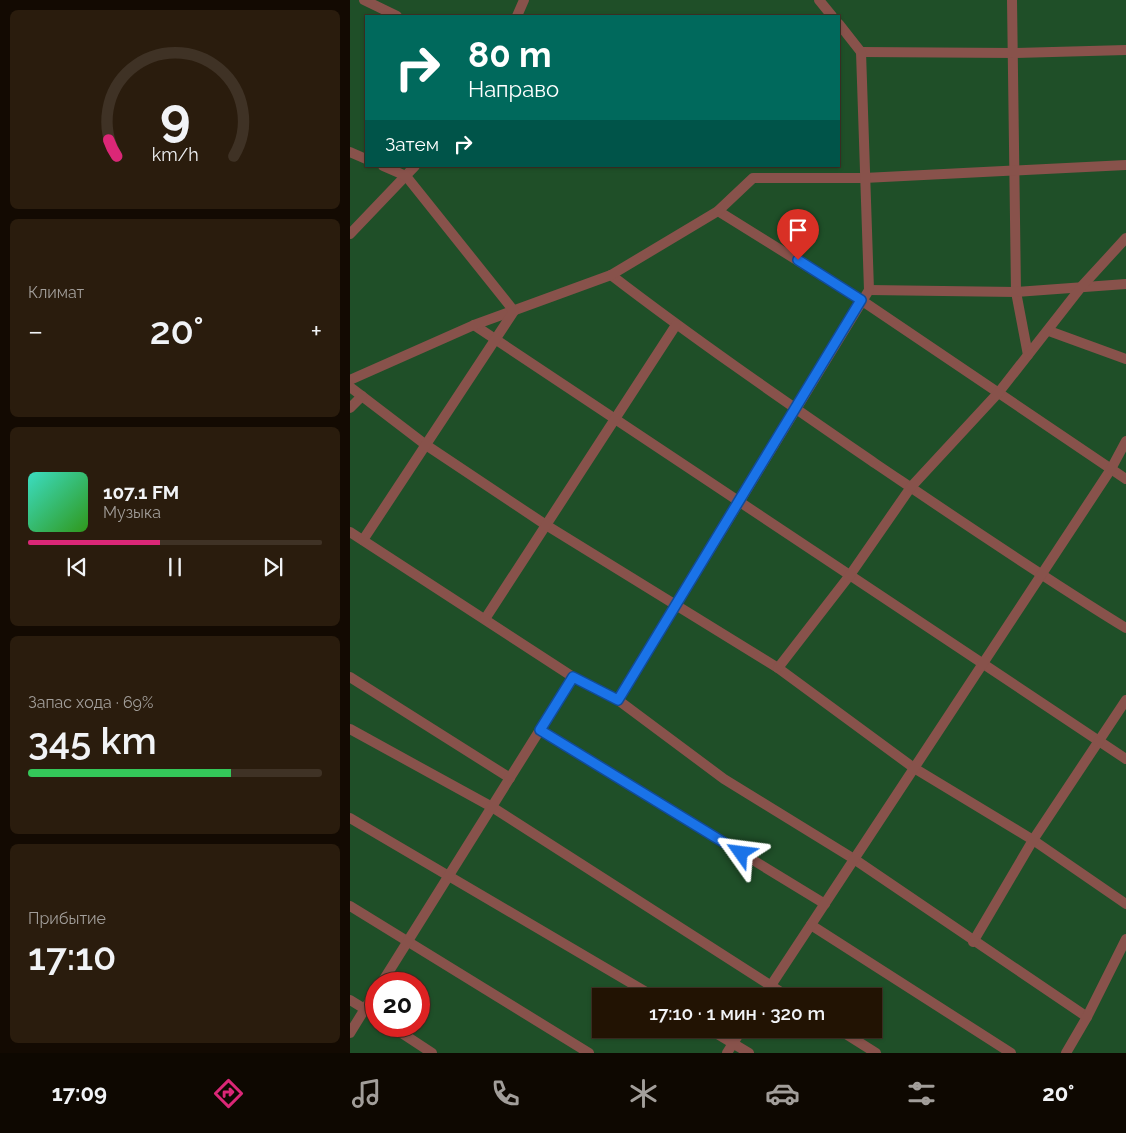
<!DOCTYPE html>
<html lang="ru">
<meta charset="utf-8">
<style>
:root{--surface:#221303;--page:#2a1c0d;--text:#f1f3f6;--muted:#a29e9a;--line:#3f3225;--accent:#db2777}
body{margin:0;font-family:Raleway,sans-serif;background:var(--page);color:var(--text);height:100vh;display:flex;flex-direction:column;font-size:19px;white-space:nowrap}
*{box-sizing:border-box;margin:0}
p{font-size:16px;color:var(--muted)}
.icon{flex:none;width:28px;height:28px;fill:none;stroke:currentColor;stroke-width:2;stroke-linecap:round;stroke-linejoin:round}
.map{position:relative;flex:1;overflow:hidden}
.side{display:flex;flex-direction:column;gap:10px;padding:10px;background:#130a02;width:350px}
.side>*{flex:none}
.hud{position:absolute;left:15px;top:15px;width:475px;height:152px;border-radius:0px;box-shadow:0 1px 4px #0004,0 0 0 1px var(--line);background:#00695c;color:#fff;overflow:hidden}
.speed{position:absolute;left:15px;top:972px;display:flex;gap:10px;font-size:25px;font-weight:700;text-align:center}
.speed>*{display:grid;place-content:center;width:65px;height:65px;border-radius:50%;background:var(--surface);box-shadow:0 1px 4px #0004,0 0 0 1px var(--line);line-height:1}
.speed .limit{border:8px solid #d22;background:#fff;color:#111}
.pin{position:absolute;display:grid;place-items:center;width:42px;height:42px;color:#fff;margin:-51px -21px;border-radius:50% 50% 50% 0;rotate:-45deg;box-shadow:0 0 5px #0007}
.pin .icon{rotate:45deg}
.me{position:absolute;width:55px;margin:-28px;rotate:301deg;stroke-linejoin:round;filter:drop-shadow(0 0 4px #0008)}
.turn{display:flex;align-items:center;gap:18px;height:105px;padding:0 20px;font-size:22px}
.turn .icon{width:65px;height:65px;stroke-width:2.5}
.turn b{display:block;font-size:35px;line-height:42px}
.then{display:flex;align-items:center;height:48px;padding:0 20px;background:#0003;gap:10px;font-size:19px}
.big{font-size:38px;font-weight:600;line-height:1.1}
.side .widget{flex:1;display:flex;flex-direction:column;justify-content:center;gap:8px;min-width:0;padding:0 18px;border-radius:8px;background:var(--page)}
.side .dial{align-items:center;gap:0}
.dial svg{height:130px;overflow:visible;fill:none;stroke:var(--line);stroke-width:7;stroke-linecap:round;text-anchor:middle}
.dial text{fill:var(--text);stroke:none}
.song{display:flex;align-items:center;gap:15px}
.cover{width:60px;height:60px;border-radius:8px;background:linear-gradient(135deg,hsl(170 70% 55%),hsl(110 70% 35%))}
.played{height:5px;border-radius:2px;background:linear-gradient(90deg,var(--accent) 45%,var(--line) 45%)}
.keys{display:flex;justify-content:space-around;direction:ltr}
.heat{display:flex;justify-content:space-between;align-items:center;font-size:28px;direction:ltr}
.charge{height:8px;border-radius:4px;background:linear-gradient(90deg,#34c759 69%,var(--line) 0)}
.trip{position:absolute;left:242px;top:988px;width:290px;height:50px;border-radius:0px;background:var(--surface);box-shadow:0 1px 4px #0004,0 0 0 1px var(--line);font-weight:600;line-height:50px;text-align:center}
.menu{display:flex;height:80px;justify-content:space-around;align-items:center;background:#0e0801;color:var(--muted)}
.menu .icon{width:35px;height:35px}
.menu .active{color:var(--accent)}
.menu b{font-size:22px;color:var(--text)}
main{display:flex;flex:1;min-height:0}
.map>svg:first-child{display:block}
</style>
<main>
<section class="side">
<div class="widget dial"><svg viewBox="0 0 100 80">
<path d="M14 69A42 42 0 1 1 86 69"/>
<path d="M14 69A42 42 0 0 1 9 59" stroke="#db2777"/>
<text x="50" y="56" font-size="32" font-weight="700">9</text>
<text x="50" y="72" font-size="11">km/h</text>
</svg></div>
<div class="widget"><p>Климат</p>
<div class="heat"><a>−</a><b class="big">20°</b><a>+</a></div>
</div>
<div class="widget">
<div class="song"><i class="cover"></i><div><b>107.1 FM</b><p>Музыка</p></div></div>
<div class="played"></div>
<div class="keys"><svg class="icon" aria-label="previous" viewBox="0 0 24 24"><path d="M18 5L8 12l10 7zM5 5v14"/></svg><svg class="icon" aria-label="pause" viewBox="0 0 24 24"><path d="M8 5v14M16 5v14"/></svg><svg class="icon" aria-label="next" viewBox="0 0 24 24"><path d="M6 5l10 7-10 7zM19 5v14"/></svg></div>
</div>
<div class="widget"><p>Запас хода · 69%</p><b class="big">345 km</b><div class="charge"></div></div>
<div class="widget"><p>Прибытие</p><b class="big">17:10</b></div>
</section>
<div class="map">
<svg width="776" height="1053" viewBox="0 0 776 1053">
<rect width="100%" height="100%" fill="#2e1904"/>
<path fill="#1f4f28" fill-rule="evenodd" d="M0,0h776v1053h-776zM16,16h473v150h-473zM26,984h43v42h-43zM251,996h273v33h-273z"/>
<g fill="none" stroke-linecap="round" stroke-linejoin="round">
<g stroke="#88524b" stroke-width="10">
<polyline points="14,0 47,16"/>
<polyline points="469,0 482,16"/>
<polyline points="662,0 666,292 678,355"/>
<polyline points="167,16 174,0"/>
<polyline points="511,52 664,53 776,50"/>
<polyline points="0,152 16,159"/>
<polyline points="368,211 511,300 776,479"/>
<polyline points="0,234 65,166"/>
<path d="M261,275c86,66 175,127 265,189 83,56 165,112 250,164"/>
<polyline points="519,290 666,292 776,284"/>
<polyline points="124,325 776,759"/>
<polyline points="699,331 776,359"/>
<polyline points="0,380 124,325 261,275 368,211 403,178 514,178 776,165"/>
<polyline points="0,387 76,445 196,525 428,668 564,768 683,840 776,904"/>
<polyline points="0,408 12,396"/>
<polyline points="0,532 223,677 268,700 374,779 504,859 737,1017"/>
<polyline points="13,540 164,311 56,176 33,166"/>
<polyline points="135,619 326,325"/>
<polyline points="428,668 500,575 561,487 649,392 732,286 776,238"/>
<polyline points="0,677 160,778"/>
<polyline points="268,700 519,290 511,52 489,24"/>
<polyline points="0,729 142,807 437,996"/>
<polyline points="190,730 475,904"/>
<polyline points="0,818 303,996"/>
<polyline points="0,906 239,1053"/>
<polyline points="461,925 661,1053"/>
<polyline points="623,942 683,840 776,700"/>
<polyline points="31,984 223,677"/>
<polyline points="414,996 761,469 776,441"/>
<polyline points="0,1000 26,1016"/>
<polyline points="41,1026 82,1053"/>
<polyline points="359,1029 399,1053"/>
<polyline points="488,1029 526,1053"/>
<polyline points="0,1033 26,991"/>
<polyline points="377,1053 392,1029"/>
<polyline points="716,1053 737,1017 776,939"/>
</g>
</g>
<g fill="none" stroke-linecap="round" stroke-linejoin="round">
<defs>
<polyline id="route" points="391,853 190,730 223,677 268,700 511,300 448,260"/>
</defs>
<use href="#route" stroke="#114b97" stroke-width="12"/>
<use href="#route" stroke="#1a73e8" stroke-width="9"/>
</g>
</svg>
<div class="speed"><div class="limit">20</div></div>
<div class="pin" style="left:448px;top:260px;background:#d93025"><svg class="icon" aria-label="arrive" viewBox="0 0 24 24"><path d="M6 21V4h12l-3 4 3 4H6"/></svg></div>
<svg class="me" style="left:391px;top:853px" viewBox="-20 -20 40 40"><path d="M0-17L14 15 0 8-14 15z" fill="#1a73e8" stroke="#fff" stroke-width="4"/></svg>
<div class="trip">17:10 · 1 мин · 320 m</div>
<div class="hud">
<div class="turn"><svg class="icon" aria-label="right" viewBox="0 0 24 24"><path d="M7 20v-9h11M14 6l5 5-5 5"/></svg><div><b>80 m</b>Направо</div></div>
<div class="then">Затем<svg class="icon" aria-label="right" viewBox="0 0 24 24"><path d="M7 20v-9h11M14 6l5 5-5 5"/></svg></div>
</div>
</div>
</main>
<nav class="menu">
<b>17:09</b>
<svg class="icon active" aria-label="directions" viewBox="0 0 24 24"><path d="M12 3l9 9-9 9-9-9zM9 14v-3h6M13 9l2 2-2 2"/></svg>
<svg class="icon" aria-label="music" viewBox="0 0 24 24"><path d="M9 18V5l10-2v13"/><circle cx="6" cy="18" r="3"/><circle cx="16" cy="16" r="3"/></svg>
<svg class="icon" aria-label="phone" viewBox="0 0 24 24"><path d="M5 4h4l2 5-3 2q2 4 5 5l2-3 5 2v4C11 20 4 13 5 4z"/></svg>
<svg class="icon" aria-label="climate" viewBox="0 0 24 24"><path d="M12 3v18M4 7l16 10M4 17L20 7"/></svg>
<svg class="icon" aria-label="car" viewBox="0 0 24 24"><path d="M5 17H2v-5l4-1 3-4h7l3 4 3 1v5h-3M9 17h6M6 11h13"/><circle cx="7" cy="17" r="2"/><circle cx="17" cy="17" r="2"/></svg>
<svg class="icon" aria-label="filters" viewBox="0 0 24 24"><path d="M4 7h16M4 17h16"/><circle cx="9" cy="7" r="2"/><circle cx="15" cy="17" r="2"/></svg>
<b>20°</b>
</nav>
